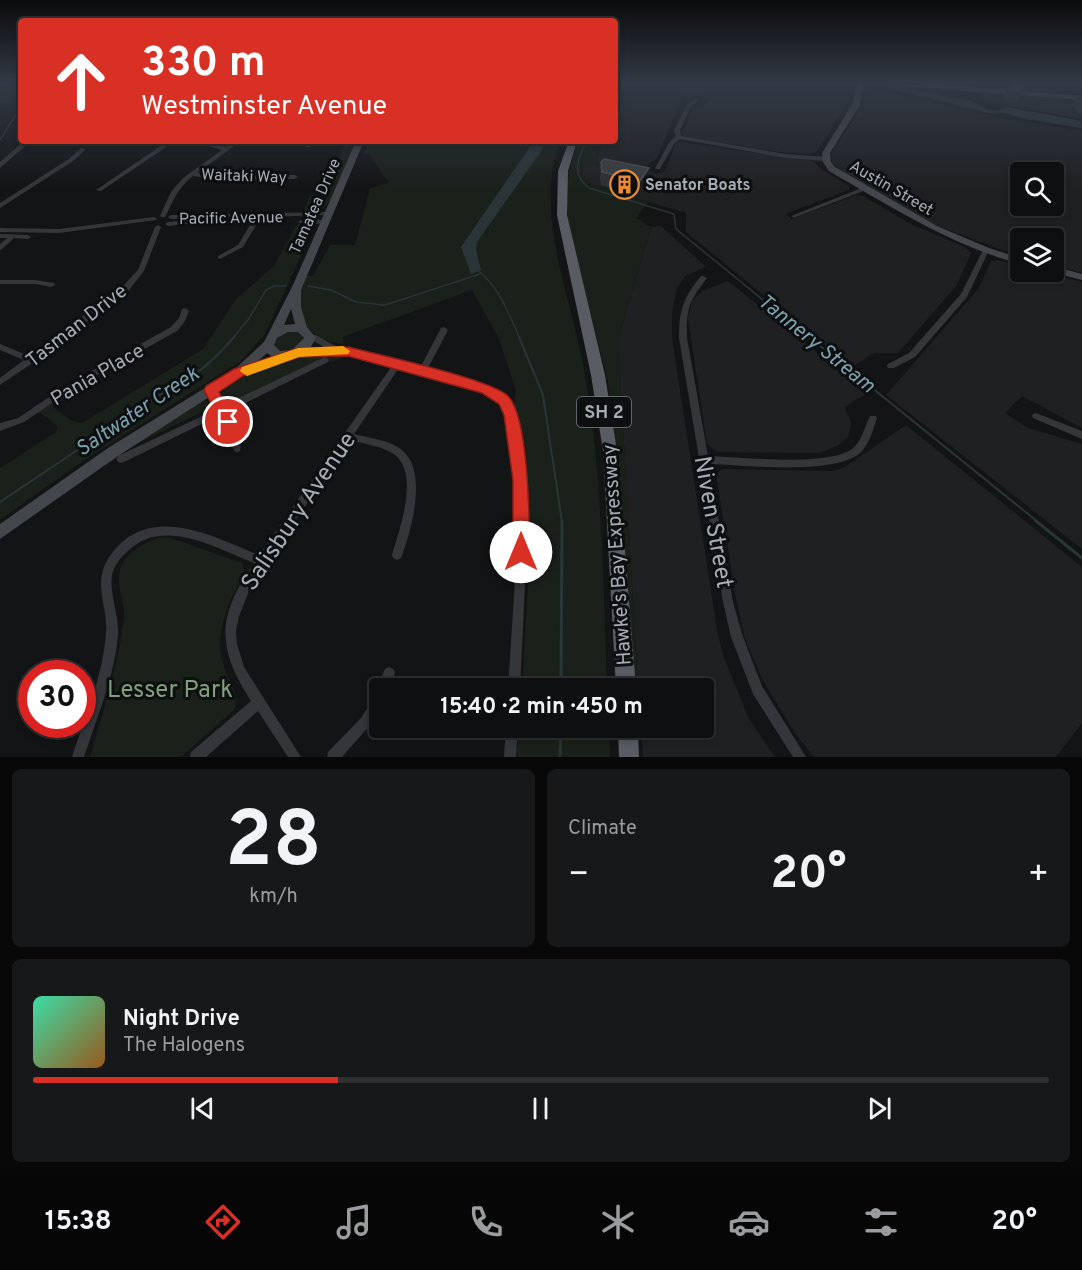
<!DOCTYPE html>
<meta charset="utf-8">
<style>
:root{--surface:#0e0f10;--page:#171819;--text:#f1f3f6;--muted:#9b9c9f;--line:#2e2f30;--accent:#d93025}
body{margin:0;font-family:Overpass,sans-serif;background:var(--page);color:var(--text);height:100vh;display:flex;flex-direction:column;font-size:22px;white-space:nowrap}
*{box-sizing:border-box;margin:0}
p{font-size:20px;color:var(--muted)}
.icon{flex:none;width:33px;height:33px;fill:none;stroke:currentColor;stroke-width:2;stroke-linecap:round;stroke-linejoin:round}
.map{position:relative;height:757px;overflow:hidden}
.side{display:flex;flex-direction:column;gap:12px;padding:12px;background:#080809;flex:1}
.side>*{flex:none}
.banner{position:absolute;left:18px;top:18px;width:600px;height:126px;border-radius:6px;box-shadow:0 3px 9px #0003,0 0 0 2px var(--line);background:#d93025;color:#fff;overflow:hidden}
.fabs{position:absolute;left:1010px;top:162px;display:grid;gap:12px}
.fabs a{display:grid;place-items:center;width:54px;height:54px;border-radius:6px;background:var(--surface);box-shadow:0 3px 9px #0003,0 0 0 2px var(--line);font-size:30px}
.speed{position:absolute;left:18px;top:660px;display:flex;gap:12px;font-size:30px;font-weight:700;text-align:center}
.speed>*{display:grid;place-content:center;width:78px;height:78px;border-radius:50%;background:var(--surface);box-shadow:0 3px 9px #0003,0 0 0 2px var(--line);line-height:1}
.speed .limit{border:9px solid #d22;background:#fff;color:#111}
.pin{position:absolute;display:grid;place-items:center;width:51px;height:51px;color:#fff;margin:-26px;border:3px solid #fff;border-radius:50%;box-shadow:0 2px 6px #0007}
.me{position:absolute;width:66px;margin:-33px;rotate:0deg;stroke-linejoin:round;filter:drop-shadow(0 0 4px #0008)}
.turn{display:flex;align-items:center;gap:21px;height:126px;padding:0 24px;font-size:27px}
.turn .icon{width:78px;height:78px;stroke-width:2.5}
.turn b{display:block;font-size:42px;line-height:51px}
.big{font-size:45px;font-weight:700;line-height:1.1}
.side .card{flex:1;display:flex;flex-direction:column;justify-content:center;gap:9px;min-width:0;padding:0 21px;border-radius:9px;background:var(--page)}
.side .dial{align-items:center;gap:0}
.dial b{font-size:78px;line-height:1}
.song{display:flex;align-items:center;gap:18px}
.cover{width:72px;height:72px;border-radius:9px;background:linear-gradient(135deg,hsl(160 70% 55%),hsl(30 70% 35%))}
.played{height:6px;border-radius:3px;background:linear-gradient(90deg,var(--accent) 30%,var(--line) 30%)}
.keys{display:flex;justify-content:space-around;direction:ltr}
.heat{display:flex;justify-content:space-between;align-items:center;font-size:33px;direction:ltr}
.side .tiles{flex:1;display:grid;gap:12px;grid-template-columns:1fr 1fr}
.card:last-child{grid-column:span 2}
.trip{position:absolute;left:369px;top:678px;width:345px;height:60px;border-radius:6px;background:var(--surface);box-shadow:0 3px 9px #0003,0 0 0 2px var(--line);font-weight:700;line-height:60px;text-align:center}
.tab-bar{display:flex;height:96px;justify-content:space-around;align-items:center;background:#060606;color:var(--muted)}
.tab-bar .icon{width:42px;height:42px}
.tab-bar .selected{color:var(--accent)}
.tab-bar b{font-size:27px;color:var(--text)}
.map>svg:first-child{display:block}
</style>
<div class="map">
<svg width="1082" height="757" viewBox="0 0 1082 757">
<rect width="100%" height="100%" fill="#131415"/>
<g fill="#1f2022" fill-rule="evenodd">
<polygon points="657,83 845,84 850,100 816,152 810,154 786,153 685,137 682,133 694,107 706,105 709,100 702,95 684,95 656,159 649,163 647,169 656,174 665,171 676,143 680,142 813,161 821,169 849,186 849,190 785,214 792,219 856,195 863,196 911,224 965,247 971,253 957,285 898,353 874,353 852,367 686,232 686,213 588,184 582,173 583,163 597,157 603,141 615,141 615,114 630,90"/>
<path d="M862,91l22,1 122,27 76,12v142l-29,-8v-27h-33v19l-95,-36 -80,-47 -13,-11 -1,-10 32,-47 2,-9zM1020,172h33v34h-33z"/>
<polygon points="976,92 1082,101 1082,119 985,101"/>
<polygon points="661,226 706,267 685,276 677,288 672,313 672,338 717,630 723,655 749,719 775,757 643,757 641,728 704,728 704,688 638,688 618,339 651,227"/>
<polygon points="998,260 1020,266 1020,272 1042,272 1082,282 1082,428 1022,396 1005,413 1028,428 1082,444 1082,549 886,395 979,288 991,261"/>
<polygon points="728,281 867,393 845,407 851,423 848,437 837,446 820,453 717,452 707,444 688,318 692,301 702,291"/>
<polygon points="906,425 1082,567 1082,723 1056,757 814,757 797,736 763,681 745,639 736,599 716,474 723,469 834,471 845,467"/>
</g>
<g fill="#1a201a">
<polygon points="0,83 21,83 21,93 8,103 0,103"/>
<polygon points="617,83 657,83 630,90 615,114"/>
<polygon points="977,83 1082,83 1082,91"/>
<polygon points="347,141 356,141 330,201 320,211 302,213 309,197 325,187"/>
<path d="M368,141h193c-26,58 3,140 17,200 7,29 12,59 15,89 10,86 11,172 14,258h-85l7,-122 -3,-117 -12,-47 2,-12 -17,-51 -27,-49 -129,47 1,7c-27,-3 -50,-20 -47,-50 0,-5 5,-12 6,-18h10l17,-31h25l15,-57 19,-5 -20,-29h-6z"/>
<path d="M579,141h24l-6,16 2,9 -16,-3 -1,10 6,11 60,18 -12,16 15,9 -33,112 20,349h-5l-12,-191 -13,-116 -39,-151c-4,-32 -3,-59 10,-89z"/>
<polygon points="305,223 312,227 313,230 264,336 241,361 83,461 0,520 0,468 56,432 58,427 41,413 34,413 54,402 53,407 72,421 82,423 203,349 236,299 274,266 296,225"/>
<polygon points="290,331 298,332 304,340 292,351 278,350 274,345 277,337"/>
<path d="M324,353l27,3 -22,6 -3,-4 -92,43 -12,-4 -1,-4 4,-5c31,-19 62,-32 99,-35z"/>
<polygon points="202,399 209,402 204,411 114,455 115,460 80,476 94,464"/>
<path d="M162,537l9,1 71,25 3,10c-16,27 -32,60 -21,93 5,15 15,27 11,43l-54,48h-91c13,-46 28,-91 34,-138 2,-16 -9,-34 -4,-50 6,-18 26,-27 42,-32z"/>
<polygon points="519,728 609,728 610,757 517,757"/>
</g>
<g fill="#2a3538">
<polygon points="883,84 971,101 989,110 999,111 1007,107 1081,121 1082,128 1026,119 1004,113 988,113 888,88"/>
<polygon points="534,141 546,141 542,150 477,242 476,249 481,270 471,274 461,247"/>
</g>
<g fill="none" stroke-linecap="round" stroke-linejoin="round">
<g stroke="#2a3538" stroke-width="1.5">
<polyline points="615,97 621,88 631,83"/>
<polyline points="0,140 21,106"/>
<path d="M587,141c-10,18 -16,33 2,47l85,26 2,15 135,110"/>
<path d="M477,270c22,16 32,44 43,69"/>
<polyline points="308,286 331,290 356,302 385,305 480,274"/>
<polyline points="232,339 248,320 266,290 274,286 286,286"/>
</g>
<g stroke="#2a3538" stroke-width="2">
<polyline points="519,337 543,395 562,522"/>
<polyline points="809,337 1038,522"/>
<path d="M0,502l164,-110c30,-15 48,-29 70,-55"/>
</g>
<g stroke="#2a3538" stroke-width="3">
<polyline points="1036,521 1082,558"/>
<polyline points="561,688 562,521"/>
<polyline points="560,757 561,728"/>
</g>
<g fill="#35363a" fill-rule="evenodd">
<path d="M695,99l4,1 -8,6 -11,24 1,6 105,18 40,3 3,2 -3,2 -40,-3 -106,-19 -6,5 -14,25h-4l-1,-1c8,-11 10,-24 21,-32l-2,-6 13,-25z"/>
<polygon points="168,141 175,141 101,191 96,190"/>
<path d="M190,141h10l26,6 8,-6h7l-44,32 22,3 76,-1 3,2 -3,2 -76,1 -26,-4c-15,11 -20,26 -28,41h-4l-1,-1 11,-24 12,-14 39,-28z"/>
<polygon points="310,141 316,141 310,147 306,147 305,146"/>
<polygon points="81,148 86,149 73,161 0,208 0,203 69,159"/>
<polygon points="864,187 867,189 866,190 796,217 794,218 791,216"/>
<polygon points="328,212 330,213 330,215 261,217 243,247 220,259 218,258 218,256 238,245 255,217 171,219 168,217 171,215"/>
<polygon points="154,217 157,219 156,220 59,233 0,232 0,228 59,229"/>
<polygon points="193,220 196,222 195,223 168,226 165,224 168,222"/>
<polygon points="301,220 325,220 328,222 325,224 299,223 298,222"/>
<polygon points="158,225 161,227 144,271 129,290 34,362 0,385 0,378 24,360 0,350 0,344 29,356 123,286 138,270 155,227"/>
<polygon points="0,234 28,235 31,237 28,239 14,238 2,249 0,250 0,244 7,238 0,238"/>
<polygon points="986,248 989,250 967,297 915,357 894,368 888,368 887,366 888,364 909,353 961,294 983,250"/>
<path d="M701,276h2l4,2c-18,23 -21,31 -20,60l21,118c32,1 119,11 144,-7 10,-8 13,-23 18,-33h6l1,2c-4,11 -7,25 -16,34 -24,24 -118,13 -152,12l24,138 10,35 19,49 44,71h-13l-40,-63 -22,-57 -8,-35 -44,-264c0,-27 4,-40 22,-62z"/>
<polygon points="0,280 35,280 54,283 55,285 51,287 35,284 0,284"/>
<polygon points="185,308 189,311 185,321 177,331 76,387 24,422 0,431 0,423 18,418 70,383 171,327 179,318 182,309"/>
<path d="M444,327l4,3 -21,40 62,17 14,7 9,13 13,73 1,85 -6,123h-12l8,-123 -1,-85 -11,-72 -7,-10 -13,-6 -85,-24 -45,66c15,4 37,6 49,17 25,22 8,81 -2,107l-4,2 -4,-2 -1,-3c7,-25 28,-80 3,-100 -12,-9 -31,-11 -45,-15l-99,146 -12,30 -3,15 1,13 7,23 57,90h-13l-30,-46 -52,46h-16l1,-5 60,-51c-35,-54 -34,-85 3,-138 -38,-15 -92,-47 -127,-11 -7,6 -13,14 -15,23 -3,19 7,39 6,59 -3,42 -21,83 -34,123h-12c13,-40 31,-81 34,-124 2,-19 -8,-40 -4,-59 2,-12 11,-23 19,-31 40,-36 97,-4 138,12l133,-189 -45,-12 -52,1 -1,-2 4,-3 30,-1 -22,-12 -1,-2 1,-2c15,0 26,16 41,15l73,20 21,-40z"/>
<path d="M325,357l4,3 -1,2 -101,50c6,12 16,25 13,39l-3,1 -3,-1 -4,-18 -10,-18 -96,47 -3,1 -3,-1 -2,-3 2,-3 99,-47 -10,-19 1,-2h6l10,17z"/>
<polygon points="1036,413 1082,431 1082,439 1033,418 1032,416 1033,414"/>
<polygon points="389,667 393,669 395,673 389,688 380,688 380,710 370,725 342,757 327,757 328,752 362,717 376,693 379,692 377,688 385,669"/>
<polygon points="506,728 518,728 516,757 504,757"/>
</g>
<polygon fill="#35363a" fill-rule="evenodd" points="24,141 31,141 0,168 0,162"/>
<g fill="#43464a" fill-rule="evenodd">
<path d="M857,83h6l-3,22 -30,48 1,9 4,5 102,59 52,22 31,10v6c-69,-19 -129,-57 -191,-93l-6,-9 -1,-9 30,-48z"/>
<path d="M356,141h8l-63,149v17l6,20 9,11 -5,9 -11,9 -60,21 -122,79 -118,83v-15l108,-76 126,-78 30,-28 29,-57zM291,309l4,15 -11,1zM288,332h10l6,6 -12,12 -12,1 -6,-6 3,-7zM267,353l4,3 -13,5z"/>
<polygon points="1053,266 1082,274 1082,280 1050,272 1053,272"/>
</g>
<polygon fill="#515459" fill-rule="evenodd" points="890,83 917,83 1082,96 1082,100 894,85"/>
<g fill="#595c62" fill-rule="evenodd">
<polygon points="569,141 577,141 568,171 567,215 605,375 617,451 636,688 616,688 603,451 591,375 557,215 558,171"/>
<polygon points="618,728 638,728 639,757 619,757"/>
</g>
</g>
<g fill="#2f3033">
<polygon points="1011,84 1023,91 1016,103 1007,102 1004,96"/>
<polygon points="1078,95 1082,95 1082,114 1080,114 1072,104"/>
<polygon points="601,162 647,182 637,195 601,185 600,176"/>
</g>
<polygon fill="#1e1f21" points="649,168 647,182 637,195 639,182"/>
<g fill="#3c3e41" stroke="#4c4f53" stroke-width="1.5">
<polygon points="1011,84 1019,84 1023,91 1015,90"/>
<polygon points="604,159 649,168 639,182 602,172 601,162"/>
</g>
<linearGradient id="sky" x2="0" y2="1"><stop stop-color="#0a0b0c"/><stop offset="0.44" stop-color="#333a46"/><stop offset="1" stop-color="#333a46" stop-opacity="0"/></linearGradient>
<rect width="1082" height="188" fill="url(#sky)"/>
<path fill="#d93025" stroke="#8d1f18" stroke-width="1.5" d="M348,347c28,7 147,33 161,50 20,24 20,122 21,155l-3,5 -6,3 -6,-3 -2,-5v-72l-9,-65 -5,-11 -17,-11 -134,-37 -49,1 -56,19 -24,16 17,30 -3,4h-10l-19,-36 2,-4 28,-17 64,-21z"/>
<polygon fill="#f59e0b" points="343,346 350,351 348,354 299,357 247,376 240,371 242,367 298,348"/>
<defs>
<symbol id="building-ring" viewBox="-11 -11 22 22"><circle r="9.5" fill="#0e0f10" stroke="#eb8b35" stroke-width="1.5"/><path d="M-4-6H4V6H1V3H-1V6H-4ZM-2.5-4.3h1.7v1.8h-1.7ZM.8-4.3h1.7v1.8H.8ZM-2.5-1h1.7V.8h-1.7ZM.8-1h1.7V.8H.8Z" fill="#eb8b35"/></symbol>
</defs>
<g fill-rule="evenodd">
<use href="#building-ring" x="608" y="168" width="33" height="33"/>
</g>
<g text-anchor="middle" stroke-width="6" stroke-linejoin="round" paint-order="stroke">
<g font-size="16" fill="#a6adb5" stroke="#0e0f10">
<text transform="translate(244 175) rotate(2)" y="6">Waitaki Way</text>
<text transform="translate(892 187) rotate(30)" y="6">Austin Street</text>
<text transform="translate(314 206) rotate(-66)" y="6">Tamatea Drive</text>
<text transform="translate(231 217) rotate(-1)" y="6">Pacific Avenue</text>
</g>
<g font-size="16" font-weight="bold" fill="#a6adb5" stroke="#0e0f10" text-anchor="start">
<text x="645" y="190">Senator Boats</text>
</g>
<rect fill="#0e0f10" stroke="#787e84" stroke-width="1.5" x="577" y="397" width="54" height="30" rx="4.5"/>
<g font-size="18" font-weight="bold" fill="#a6adb5">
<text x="604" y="418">SH 2</text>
</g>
<g font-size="20" fill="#a6adb5" stroke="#0e0f10">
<text transform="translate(76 325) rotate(-38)" y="7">Tasman Drive</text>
<text transform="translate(97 374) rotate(-30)" y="7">Pania Place</text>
<text transform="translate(616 555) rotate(-94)" y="7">Hawke's Bay Expressway</text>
</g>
<g font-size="21" font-style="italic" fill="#7da2af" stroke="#0e0f10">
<text transform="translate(817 343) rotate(39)" y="7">Tannery Stream</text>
<text transform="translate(137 411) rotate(-34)" y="7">Saltwater Creek</text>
</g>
<g font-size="24" fill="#a6adb5" stroke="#0e0f10">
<text transform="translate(298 511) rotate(-56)" y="8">Salisbury Avenue</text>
<text transform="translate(714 522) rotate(80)" y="8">Niven Street</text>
</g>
<g font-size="24" fill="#829f7d" stroke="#0e0f10">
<text x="170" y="697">Lesser Park</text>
</g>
</g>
</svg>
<div class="fabs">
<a><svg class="icon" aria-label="search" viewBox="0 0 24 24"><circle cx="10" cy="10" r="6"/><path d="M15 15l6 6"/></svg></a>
<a><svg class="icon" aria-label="layers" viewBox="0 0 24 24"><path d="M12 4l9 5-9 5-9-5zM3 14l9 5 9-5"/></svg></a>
</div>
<div class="speed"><div class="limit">30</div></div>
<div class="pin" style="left:228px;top:422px;background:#d93025"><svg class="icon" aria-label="arrive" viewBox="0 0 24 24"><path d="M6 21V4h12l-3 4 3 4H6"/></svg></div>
<svg class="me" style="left:521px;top:552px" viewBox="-20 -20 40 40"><circle r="19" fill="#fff"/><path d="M0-13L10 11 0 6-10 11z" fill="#d93025"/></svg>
<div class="trip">15:40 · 2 min · 450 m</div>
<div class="banner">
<div class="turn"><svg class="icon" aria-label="ahead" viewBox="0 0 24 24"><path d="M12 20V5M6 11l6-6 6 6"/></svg><div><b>330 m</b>Westminster Avenue</div></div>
</div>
</div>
<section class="side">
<div class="tiles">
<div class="card dial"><b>28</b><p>km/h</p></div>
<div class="card"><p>Climate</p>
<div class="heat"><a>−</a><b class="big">20°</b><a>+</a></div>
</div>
<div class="card">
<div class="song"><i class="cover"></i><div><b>Night Drive</b><p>The Halogens</p></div></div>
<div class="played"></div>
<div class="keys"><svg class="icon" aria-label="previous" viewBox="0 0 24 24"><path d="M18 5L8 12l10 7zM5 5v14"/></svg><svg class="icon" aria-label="pause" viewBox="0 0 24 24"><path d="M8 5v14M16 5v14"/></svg><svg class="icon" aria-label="next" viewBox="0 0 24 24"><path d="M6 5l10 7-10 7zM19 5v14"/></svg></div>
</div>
</div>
</section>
<nav class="tab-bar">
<b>15:38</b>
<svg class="icon selected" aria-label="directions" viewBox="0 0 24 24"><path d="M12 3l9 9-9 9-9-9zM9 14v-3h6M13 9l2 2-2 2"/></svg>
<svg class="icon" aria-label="music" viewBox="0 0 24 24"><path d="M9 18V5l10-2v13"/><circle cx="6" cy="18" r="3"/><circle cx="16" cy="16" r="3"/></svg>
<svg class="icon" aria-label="phone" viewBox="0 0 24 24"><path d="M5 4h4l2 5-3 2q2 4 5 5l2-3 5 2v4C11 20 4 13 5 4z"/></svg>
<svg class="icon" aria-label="climate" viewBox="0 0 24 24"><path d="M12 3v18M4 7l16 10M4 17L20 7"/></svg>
<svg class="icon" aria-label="car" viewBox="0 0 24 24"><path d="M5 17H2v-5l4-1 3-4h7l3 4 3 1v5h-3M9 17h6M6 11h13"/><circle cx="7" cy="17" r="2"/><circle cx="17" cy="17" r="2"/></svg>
<svg class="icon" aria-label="filters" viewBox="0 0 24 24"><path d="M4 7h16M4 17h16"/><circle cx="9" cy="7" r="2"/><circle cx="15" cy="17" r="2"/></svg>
<b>20°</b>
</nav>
